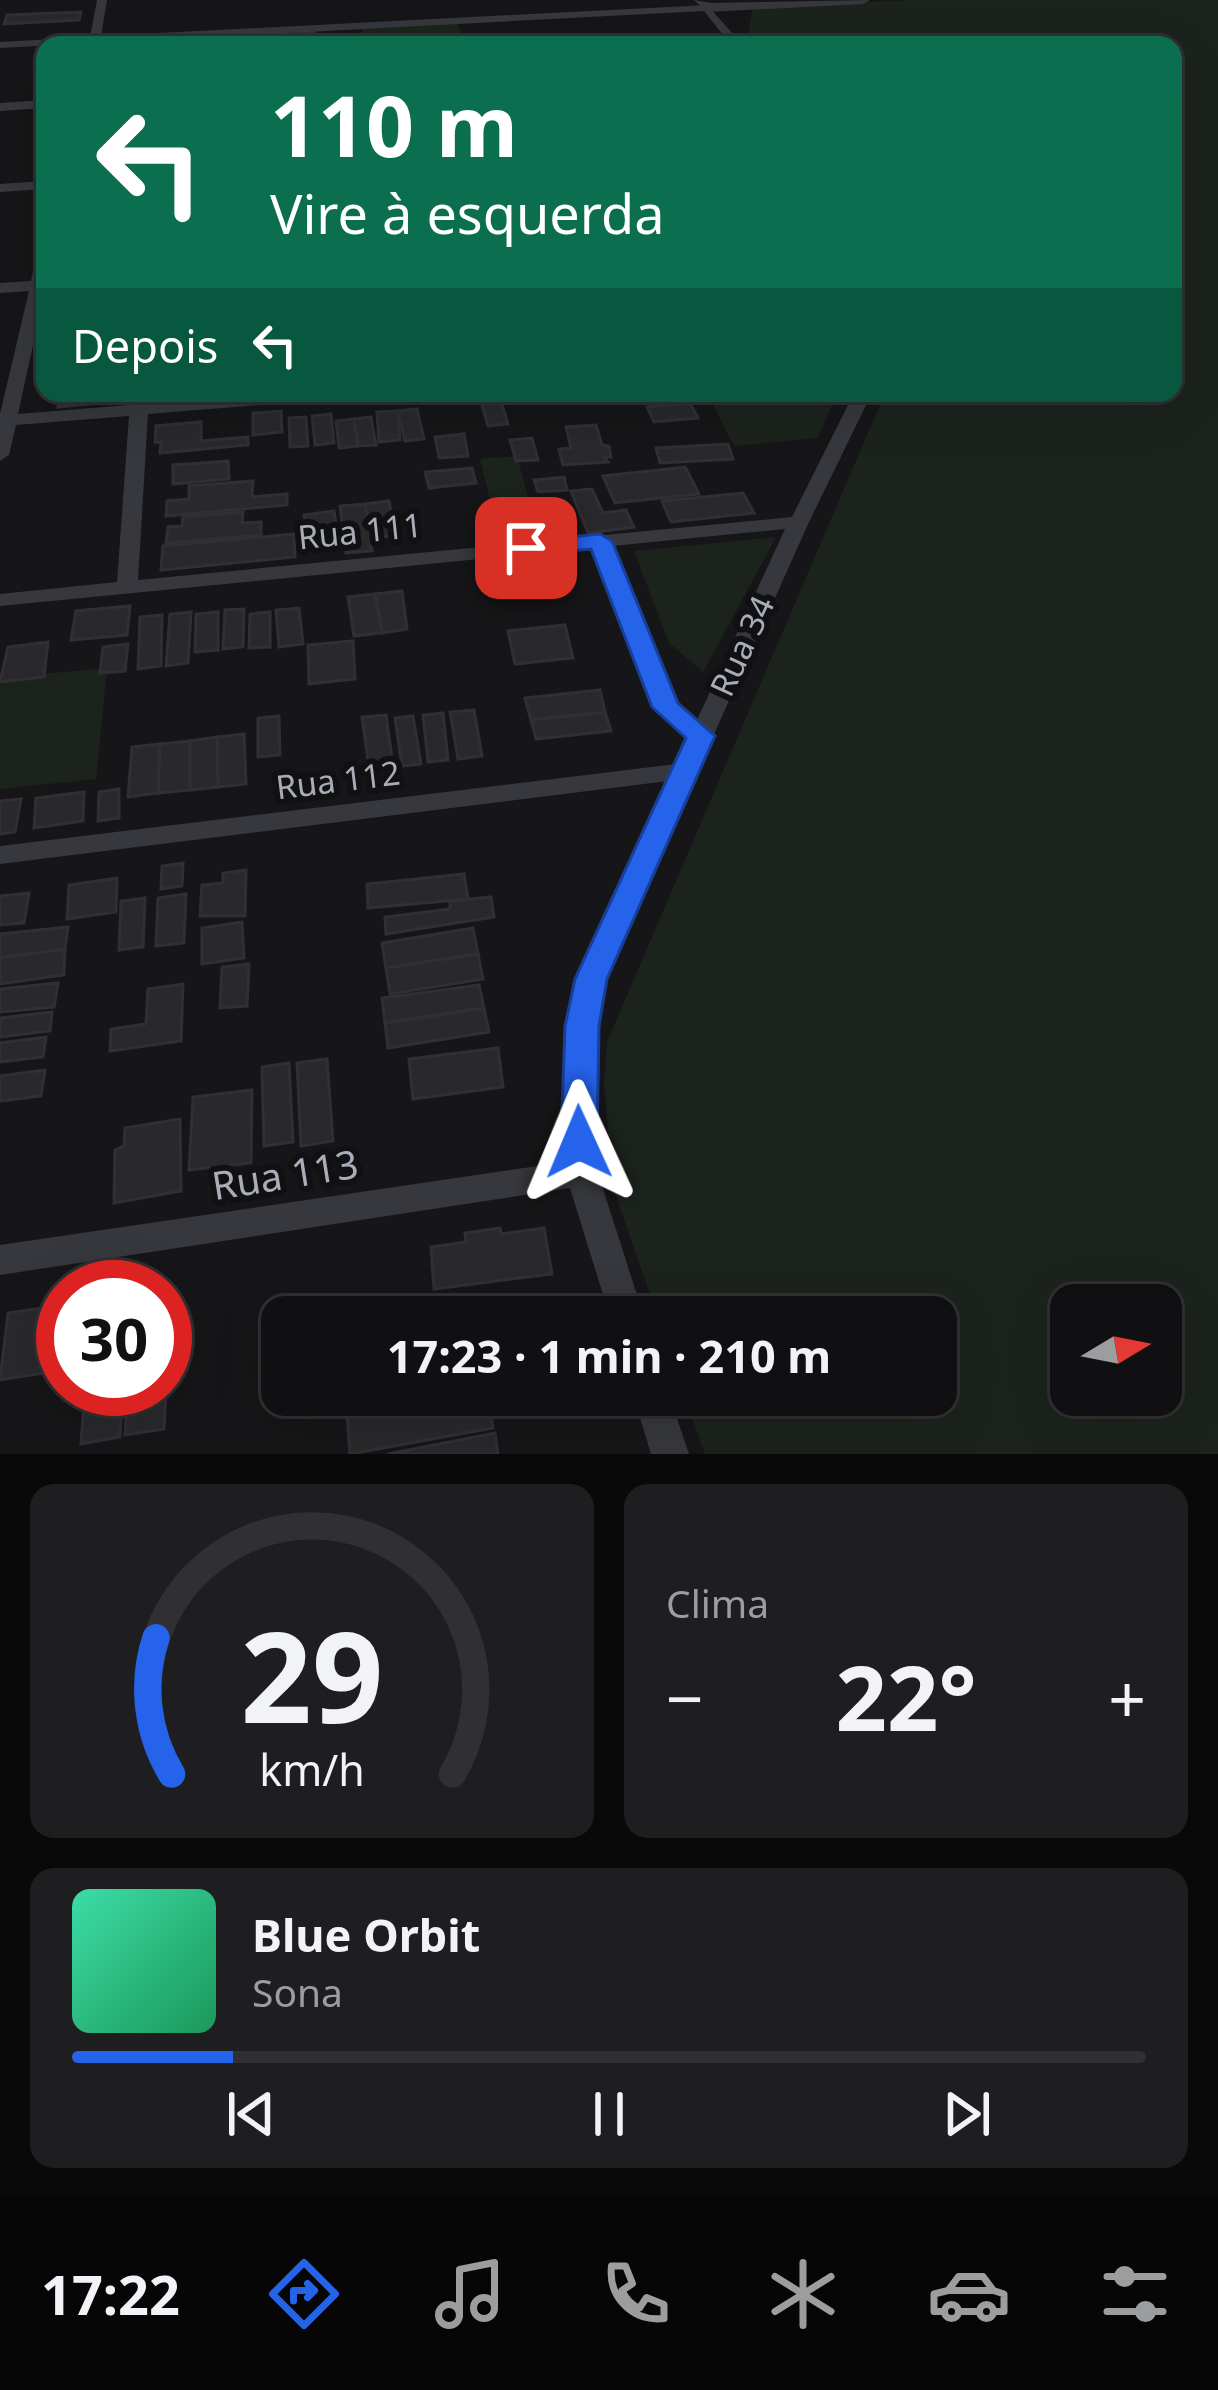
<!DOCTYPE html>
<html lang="pt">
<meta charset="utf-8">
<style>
:root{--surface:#101012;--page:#1e1e20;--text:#f1f3f6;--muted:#9c9d9f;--line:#303032;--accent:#2563eb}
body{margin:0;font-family:"Noto Sans",sans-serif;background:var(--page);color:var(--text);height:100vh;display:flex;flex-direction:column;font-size:45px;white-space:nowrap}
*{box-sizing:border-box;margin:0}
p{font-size:39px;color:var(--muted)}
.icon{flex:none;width:66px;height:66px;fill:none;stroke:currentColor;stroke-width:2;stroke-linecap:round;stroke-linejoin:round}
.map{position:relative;height:1454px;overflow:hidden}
.details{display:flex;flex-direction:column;gap:30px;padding:30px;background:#09090a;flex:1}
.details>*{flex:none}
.top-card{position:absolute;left:36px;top:36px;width:1146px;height:366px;border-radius:24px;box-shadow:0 12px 48px #0002,0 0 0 3px var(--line);background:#0b6e4f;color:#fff;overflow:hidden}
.needle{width:78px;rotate:80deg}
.fabs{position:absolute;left:1050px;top:1284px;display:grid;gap:24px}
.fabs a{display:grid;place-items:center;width:132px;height:132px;border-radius:24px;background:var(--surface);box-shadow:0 12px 48px #0002,0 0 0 3px var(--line);font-size:60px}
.speed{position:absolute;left:36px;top:1260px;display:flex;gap:24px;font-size:60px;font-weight:700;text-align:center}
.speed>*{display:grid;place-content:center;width:156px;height:156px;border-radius:50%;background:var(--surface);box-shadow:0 12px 48px #0002,0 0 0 3px var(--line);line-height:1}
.speed .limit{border:18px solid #d22;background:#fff;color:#111}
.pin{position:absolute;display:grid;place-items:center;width:102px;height:102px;color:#fff;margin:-51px;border-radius:24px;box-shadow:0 6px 18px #0006}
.me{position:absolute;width:132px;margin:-66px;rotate:359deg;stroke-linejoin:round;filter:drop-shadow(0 0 9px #0008)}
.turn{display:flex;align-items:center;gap:42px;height:252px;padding:0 36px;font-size:54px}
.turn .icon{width:156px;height:156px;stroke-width:2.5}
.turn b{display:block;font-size:84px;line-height:102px}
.then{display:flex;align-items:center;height:114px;padding:0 36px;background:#0003;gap:24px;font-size:45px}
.big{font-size:90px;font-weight:700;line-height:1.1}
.details .widget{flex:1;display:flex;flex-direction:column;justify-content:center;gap:18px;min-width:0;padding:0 42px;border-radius:24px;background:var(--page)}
.details .dial{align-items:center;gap:0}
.dial svg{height:312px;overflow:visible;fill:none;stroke:var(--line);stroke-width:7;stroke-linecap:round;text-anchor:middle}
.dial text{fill:var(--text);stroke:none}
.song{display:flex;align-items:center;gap:36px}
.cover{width:144px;height:144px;border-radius:18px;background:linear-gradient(135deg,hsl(160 70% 55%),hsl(150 70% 35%))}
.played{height:12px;border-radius:6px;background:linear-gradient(90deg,var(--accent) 15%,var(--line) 15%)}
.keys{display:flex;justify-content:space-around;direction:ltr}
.heat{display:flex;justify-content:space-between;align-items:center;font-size:66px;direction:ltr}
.details .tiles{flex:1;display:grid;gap:30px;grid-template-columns:1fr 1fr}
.widget:last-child{grid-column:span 2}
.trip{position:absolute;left:261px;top:1296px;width:696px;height:120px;border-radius:24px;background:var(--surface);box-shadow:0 12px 48px #0002,0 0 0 3px var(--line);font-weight:700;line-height:120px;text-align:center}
.tabs{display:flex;height:192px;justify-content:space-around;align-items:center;background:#060607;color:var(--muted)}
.tabs .icon{width:84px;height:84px}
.tabs .active{color:var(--accent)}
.tabs b{font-size:54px;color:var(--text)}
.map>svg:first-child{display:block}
</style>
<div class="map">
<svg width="1218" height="1454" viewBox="0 0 1218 1454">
<rect width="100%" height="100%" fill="#161618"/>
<g fill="#1c231d" fill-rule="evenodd">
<path d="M912,0h306v1454h-513l-21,-59h252v-78h-278l-46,-132 -8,-103 3,-40 278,-649h288v-348h-427l7,-37zM1071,1305h90v90h-90z"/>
<polygon points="457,22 465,45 364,45 361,27"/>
<polygon points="707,393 837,393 818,438 734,446"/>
<polygon points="517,456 538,534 499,537 480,459"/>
<polygon points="776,537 703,672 669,643 634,551"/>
<polygon points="107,668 96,779 0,789 0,678"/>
</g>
<g fill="#29292c" stroke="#303034" stroke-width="3">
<polygon points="81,12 79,20 4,24 7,15"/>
<polygon points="315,32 317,39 262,42 259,36"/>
<polygon points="59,393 150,393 150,398 58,407"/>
<polygon points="501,401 508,424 488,426 481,402"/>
<polygon points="690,403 698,418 654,422 647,407"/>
<polygon points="417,409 424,439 405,441 398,411"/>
<polygon points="281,411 282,432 253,435 253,413"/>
<polygon points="398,411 400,440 379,442 377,412"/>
<polygon points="331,414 334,443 315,445 312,416"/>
<polygon points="306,417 308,446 290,447 289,418"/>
<polygon points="371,417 376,445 358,446 354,419"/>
<polygon points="354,419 358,446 339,448 336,421"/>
<polygon points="201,422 201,441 248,437 248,445 160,453 161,443 155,442 156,426"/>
<polygon points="596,425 602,445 609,446 611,457 604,457 608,462 563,465 559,449 571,448 566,427"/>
<polygon points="464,434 468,456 439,458 435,437"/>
<polygon points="532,438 538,460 516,461 510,440"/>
<polygon points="728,444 733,459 660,463 656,448"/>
<polygon points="228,461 229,479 173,484 173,465"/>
<polygon points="685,467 699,494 615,503 603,476"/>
<polygon points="472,468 476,483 429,488 425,472"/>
<polygon points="564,477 567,490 538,492 534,480"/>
<polygon points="253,481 252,497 287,494 287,505 166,516 167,501 189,499 189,486"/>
<polygon points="592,489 603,513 626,510 634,527 588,533 571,491"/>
<polygon points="743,493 754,513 671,522 662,501"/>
<polygon points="389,501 395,536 370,538 365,504"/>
<polygon points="365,504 372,551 346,553 340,506"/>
<polygon points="334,511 339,543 309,547 304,515"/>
<polygon points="243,512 242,523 261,522 261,535 166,543 168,527 182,526 183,517"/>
<polygon points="294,534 295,557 161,570 163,546"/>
<polygon points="402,591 407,629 382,633 375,594"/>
<polygon points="375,594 382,633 354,636 348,597"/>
<polygon points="130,606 127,635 71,640 76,611"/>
<polygon points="299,608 303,644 279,647 276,610"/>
<polygon points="244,609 243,647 223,649 225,610"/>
<polygon points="191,612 188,663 166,666 170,614"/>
<polygon points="218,612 218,650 195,652 196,614"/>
<polygon points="270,612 270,647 249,648 250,614"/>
<polygon points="162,615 161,666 138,669 140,617"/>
<polygon points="565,625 573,658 515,664 508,631"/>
<polygon points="353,641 355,679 309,684 308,645"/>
<polygon points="48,642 44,677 0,682 8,647"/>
<polygon points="128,644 125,671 100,673 103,647"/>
<polygon points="600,690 605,712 531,720 525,698"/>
<polygon points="474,710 482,756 458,759 450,712"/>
<polygon points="605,712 611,731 536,739 531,720"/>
<polygon points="443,713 448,760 428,762 423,715"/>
<polygon points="386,715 393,766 369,768 362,717"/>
<polygon points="279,716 280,755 258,757 258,718"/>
<polygon points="413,716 421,764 402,766 395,718"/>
<polygon points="244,734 246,784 218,787 217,737"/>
<polygon points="217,737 218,787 190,790 190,741"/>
<polygon points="190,741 190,790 158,793 160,744"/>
<polygon points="160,744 158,793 128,797 132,747"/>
<polygon points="119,789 119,818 98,821 99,792"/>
<polygon points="84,792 83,821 34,828 36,798"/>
<polygon points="21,799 15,832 0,834 0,801"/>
<polygon points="183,863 182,886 161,889 162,866"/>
<polygon points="246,870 245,916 200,916 202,885 223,883 223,873"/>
<polygon points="464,874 468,899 368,908 367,884"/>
<polygon points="117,878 116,912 67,919 69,885"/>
<polygon points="29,893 24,923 0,925 0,896"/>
<polygon points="186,894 184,943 156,946 158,898"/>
<polygon points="491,897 494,917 386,934 385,917 450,909 450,901"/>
<polygon points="145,898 143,947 119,950 121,901"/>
<polygon points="242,922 244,958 202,964 202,928"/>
<polygon points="68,927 65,949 0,958 0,934"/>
<polygon points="473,928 478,954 386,968 382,943"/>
<polygon points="65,949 64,975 0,984 0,958"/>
<polygon points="478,954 483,979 390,994 386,968"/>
<polygon points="249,964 247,1006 220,1008 222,967"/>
<polygon points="58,983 54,1007 0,1012 0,989"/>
<polygon points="183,984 181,1041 110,1051 111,1029 146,1024 148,989"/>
<polygon points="479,985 484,1008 385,1023 382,998"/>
<polygon points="484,1008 489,1032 388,1048 385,1023"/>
<polygon points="52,1012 50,1031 0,1037 0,1018"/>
<polygon points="46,1037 43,1057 0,1062 0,1043"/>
<polygon points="498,1048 503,1087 413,1099 409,1059"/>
<polygon points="327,1059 333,1141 301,1146 297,1063"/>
<polygon points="289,1063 293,1142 264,1146 262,1067"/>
<polygon points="45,1070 41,1096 0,1101 0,1076"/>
<polygon points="252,1090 251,1163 189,1170 193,1097"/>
<polygon points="180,1119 181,1191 114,1203 115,1150 124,1146 125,1128"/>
<polygon points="500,1228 501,1234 544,1228 552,1274 434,1289 431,1247 466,1242 465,1233"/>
<polygon points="63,1305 63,1370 0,1380 8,1313"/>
<polygon points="165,1313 170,1313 164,1429 125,1435 128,1389 165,1389"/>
<polygon points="85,1389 123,1389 120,1437 81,1444"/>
<polygon points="456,1395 488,1395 493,1428 350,1454 347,1414"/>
<polygon points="495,1433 498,1454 388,1454"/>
</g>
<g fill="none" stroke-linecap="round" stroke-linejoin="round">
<g fill="#37383d" fill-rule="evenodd">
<polygon points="97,0 107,0 101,36 707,5 743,45 731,45 704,11 0,48 0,42 90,37"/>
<polygon points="45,100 45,108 0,111 0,103"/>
<polygon points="45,181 45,189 0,192 0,184"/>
<path d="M45,248v42l-27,124 261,-21h75l-9,5 -197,16 -10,166 654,-63 62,-124h18l-63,129 -204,456 -13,133 6,62 46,144h-34l-40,-129 -570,87v-30l565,-83 -5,-51 17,-133 91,-197 -668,83v-18l676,-82 12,-26 -34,-31 -61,-159 -593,58v-12l117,-12 12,-166 -113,9 -7,30 -9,6v-47l29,-123 -29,2v-10l31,-2 6,-28zM785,529l-88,191 -21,-16 -64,-158z"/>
<polygon points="633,1395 669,1395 689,1454 651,1454"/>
</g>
<polygon fill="#37383d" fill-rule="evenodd" points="694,0 711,3 870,0 863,4 707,12"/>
</g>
<polygon fill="#2563eb" stroke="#184099" stroke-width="3" points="600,534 612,541 678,703 715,736 607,979 599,1026 597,1142 592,1152 579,1156 566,1152 561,1142 565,1026 575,979 686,738 652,707 591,549 526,555 515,548 526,541"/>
<g text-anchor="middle" stroke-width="12" stroke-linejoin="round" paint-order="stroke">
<g font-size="33" fill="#a8adb8" stroke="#111113">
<text transform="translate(360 531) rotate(-6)" y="12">Rua 111</text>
<text transform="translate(742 646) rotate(-65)" y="12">Rua 34</text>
<text transform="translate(338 780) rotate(-7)" y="12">Rua 112</text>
</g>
<g font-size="39" fill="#a8adb8" stroke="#111113">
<text transform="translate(285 1175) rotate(-9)" y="14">Rua 113</text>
</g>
</g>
</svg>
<div class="fabs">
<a><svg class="needle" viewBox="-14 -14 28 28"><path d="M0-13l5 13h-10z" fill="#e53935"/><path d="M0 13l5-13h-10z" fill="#9c9d9f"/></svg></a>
</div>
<div class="speed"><div class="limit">30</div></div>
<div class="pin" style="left:526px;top:548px;background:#d93025"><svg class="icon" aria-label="arrive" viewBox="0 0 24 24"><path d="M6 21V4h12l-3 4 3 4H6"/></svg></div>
<svg class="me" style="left:579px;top:1142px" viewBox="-20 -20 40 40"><path d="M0-17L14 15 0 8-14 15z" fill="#2563eb" stroke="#fff" stroke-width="4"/></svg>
<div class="trip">17:23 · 1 min · 210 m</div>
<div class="top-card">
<div class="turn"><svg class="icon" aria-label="left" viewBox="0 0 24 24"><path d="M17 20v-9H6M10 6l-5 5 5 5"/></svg><div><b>110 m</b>Vire à esquerda</div></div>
<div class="then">Depois<svg class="icon" aria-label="left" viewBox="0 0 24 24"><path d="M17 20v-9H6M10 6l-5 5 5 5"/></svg></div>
</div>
</div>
<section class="details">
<div class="tiles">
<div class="widget dial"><svg viewBox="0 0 100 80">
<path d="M14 69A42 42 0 1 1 86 69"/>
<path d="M14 69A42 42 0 0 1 10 34" stroke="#2563eb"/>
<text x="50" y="56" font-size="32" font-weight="700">29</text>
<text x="50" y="72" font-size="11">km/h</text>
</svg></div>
<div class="widget"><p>Clima</p>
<div class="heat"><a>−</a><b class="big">22°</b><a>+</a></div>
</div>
<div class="widget">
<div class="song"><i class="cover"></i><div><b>Blue Orbit</b><p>Sona</p></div></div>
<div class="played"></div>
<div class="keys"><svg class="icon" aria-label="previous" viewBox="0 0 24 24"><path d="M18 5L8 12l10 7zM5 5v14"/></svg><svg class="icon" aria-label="pause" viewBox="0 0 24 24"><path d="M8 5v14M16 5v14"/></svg><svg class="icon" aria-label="next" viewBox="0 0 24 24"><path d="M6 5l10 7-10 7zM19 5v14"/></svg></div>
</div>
</div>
</section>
<nav class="tabs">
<b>17:22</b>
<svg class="icon active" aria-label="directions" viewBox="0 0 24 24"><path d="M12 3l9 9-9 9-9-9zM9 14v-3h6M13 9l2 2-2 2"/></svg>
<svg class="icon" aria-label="music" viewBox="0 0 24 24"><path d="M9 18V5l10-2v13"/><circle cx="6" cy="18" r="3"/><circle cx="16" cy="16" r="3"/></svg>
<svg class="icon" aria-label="phone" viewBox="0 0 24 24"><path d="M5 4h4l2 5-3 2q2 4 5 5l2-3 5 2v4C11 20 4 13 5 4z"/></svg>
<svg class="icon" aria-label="climate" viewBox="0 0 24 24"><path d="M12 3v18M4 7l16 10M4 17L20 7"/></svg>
<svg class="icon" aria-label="car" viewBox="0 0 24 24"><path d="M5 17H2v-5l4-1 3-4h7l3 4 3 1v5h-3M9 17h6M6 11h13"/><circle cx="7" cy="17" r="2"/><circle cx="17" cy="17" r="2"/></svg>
<svg class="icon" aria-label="filters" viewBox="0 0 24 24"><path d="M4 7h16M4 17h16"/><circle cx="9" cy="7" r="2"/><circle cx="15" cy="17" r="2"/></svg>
</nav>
